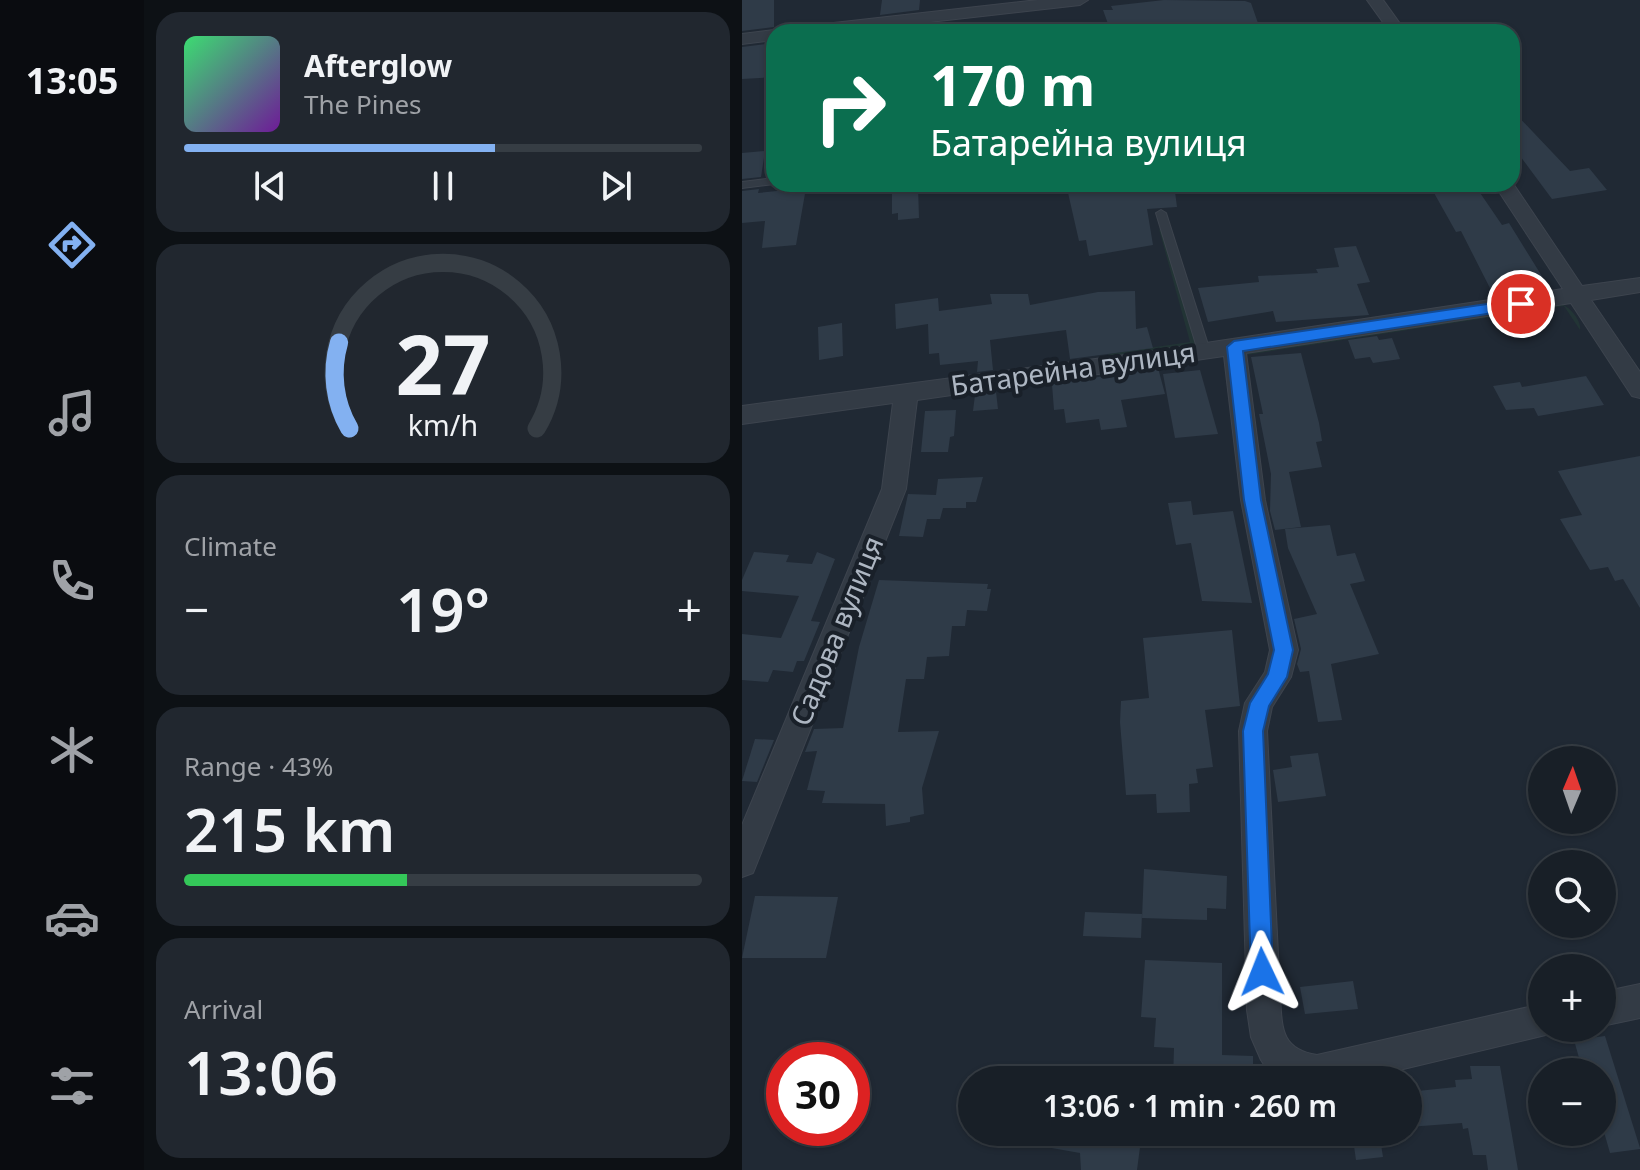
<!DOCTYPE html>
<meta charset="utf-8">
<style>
:root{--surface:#181f27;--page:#21272f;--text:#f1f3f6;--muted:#9fa2a7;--line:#363d44;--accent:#83b1f1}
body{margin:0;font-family:"Noto Sans",sans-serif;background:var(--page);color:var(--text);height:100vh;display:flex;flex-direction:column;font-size:30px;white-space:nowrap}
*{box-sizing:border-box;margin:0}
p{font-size:26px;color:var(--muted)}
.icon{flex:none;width:44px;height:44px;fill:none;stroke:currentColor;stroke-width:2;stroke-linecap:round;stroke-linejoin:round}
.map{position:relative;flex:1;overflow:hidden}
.side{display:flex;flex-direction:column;gap:12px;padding:12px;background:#0d1115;width:598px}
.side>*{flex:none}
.hud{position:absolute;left:24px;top:24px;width:754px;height:168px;border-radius:24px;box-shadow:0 2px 6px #0004,0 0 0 2px var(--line);background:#0b6e4f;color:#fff;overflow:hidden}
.needle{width:52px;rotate:2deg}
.fabs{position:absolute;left:786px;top:746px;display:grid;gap:16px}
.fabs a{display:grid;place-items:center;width:88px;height:88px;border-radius:50%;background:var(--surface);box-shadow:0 2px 6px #0004,0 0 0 2px var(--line);font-size:40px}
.speed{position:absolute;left:24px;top:1042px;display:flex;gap:16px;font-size:40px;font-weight:700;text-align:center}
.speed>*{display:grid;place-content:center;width:104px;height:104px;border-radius:50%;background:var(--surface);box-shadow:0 2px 6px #0004,0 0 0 2px var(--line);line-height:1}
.speed .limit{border:12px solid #d22;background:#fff;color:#111}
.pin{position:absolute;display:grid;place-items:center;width:68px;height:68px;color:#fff;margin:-34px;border:4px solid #fff;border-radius:50%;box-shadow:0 2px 8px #0007}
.me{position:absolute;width:88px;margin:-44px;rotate:358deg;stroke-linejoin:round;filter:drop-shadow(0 0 6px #0008)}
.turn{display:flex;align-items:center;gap:28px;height:168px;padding:0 32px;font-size:36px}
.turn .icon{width:104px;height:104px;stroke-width:2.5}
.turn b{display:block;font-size:56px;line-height:68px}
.big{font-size:60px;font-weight:600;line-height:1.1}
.side .tile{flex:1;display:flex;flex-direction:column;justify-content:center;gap:12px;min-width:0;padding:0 28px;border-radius:24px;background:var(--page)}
.side .dial{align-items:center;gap:0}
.dial svg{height:208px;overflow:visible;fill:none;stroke:var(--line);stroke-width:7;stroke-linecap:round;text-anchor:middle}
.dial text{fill:var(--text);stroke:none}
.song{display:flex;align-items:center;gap:24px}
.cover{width:96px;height:96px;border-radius:12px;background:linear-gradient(135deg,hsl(140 70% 55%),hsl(280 70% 35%))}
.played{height:8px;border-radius:4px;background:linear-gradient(90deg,var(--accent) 60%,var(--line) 60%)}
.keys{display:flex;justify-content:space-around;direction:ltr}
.heat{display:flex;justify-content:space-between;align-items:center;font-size:44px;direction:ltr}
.charge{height:12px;border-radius:6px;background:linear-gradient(90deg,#34c759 43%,var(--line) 0)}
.trip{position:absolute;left:216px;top:1066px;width:464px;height:80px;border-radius:40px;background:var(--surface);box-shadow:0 2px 6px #0004,0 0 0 2px var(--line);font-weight:600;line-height:80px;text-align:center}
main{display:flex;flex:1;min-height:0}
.menu{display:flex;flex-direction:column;width:144px;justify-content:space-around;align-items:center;background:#0a0c10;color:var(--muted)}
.menu .icon{width:56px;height:56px}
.menu .active{color:var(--accent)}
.menu b{font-size:36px;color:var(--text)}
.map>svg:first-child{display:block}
</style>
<main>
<nav class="menu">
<b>13:05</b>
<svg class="icon active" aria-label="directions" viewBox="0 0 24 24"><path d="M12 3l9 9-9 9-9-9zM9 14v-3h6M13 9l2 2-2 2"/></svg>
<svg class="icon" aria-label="music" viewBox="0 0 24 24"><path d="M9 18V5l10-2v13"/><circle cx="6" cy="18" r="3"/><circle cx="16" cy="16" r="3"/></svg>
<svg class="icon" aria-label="phone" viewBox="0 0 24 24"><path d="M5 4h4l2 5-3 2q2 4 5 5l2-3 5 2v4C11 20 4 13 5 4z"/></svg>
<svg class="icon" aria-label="climate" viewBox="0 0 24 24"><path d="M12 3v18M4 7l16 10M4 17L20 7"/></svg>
<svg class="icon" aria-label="car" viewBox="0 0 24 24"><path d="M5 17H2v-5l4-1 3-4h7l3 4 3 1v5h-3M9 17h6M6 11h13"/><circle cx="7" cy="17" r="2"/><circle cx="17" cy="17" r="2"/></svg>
<svg class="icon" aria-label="filters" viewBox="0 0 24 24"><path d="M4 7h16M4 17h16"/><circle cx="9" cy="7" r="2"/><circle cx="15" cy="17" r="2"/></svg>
</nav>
<section class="side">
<div class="tile">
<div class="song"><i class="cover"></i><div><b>Afterglow</b><p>The Pines</p></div></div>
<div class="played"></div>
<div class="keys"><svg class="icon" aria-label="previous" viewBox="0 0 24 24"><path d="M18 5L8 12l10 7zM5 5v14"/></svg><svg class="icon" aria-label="pause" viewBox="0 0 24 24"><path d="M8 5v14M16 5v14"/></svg><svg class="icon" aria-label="next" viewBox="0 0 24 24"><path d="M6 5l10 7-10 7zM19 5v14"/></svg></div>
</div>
<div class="tile dial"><svg viewBox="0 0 100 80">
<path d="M14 69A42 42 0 1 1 86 69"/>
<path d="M14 69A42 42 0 0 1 10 36" stroke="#83b1f1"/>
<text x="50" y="56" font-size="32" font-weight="700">27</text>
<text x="50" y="72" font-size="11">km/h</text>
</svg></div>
<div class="tile"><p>Climate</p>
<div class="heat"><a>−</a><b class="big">19°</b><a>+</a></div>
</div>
<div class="tile"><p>Range · 43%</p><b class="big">215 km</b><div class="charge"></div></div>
<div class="tile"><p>Arrival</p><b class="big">13:06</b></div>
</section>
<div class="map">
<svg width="898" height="1170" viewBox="0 0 898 1170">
<rect width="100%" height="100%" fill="#202934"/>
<g fill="#223435">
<polygon points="417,229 423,232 455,342 443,349 372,359 366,354 448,342"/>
<path d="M821,305c8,3 19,17 17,25l-16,-24 -318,49 -1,-4z"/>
</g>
<g fill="#2f3b48">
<polygon points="0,0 32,0 32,27 0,31"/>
<polygon points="140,0 178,0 177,10 138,15"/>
<polygon points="422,0 503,1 509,3 517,26 472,32 369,32 361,10 371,10 369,6"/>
<polygon points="32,43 32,77 0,79 0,47"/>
<polygon points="770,110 828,171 847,168 865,190 810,199 770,145"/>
<polygon points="23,151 19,177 0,179 0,153"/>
<polygon points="324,184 432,184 435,207 405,209 411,245 347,256 344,240 337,241"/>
<polygon points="687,184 732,184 760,225 767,223 806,286 752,296 719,231 714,232"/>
<polygon points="176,186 177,218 156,220 156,213 150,214 150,189"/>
<polygon points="64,188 54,245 20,248 23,221 0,223 0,191 17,189 16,193"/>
<polygon points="614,246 628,282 615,284 627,315 534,322 531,311 466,322 456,288 517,282 516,276 576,273 574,269 597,267 592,248"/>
<polygon points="393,291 394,329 405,327 411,348 328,359 324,330 248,340 251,370 235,372 236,361 198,365 197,353 187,354 186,324 154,329 153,304 196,298 197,311 250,304 248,294 286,294 288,305 356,292"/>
<polygon points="787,312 798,332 773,335 762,316"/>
<polygon points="100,323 101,356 77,360 76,327"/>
<polygon points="635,336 637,340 650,338 658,359 631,363 628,357 613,359 606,340"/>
<polygon points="559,353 577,423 580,441 574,442 580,467 547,472 559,527 533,530 528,511 529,474 517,414 521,414 509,357"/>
<polygon points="416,368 423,394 379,400 385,427 359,430 357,419 324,423 322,409 312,410 310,384"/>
<polygon points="458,370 476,434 433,438 421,374"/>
<polygon points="844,376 862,405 796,416 792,408 764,410 751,386 778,382 780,387"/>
<polygon points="254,392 256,409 231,411 233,395"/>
<polygon points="214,410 212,436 208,437 206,452 179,452 183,411"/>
<polygon points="898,456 898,608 881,579 873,581 866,567 848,570 818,519 840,515 816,471"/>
<polygon points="241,477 234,502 224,502 224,508 201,508 198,519 185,519 181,537 157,536 166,494 194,495 196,479"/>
<polygon points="449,501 451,515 491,511 510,603 460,601 449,543 434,545 426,503"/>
<polygon points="588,525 595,556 613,553 623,581 608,584 637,654 589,664 600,720 576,722 567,671 558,672 555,664 559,649 552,619 575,614 546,548 543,529"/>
<polygon points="12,552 47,555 44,562 70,564 75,552 93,559 69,621 78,622 62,661 55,661 51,672 31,670 26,682 0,680 0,634 39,638 57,596 0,591 0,580"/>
<polygon points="137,580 246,584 245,589 249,589 245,611 225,610 223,626 210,626 207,656 185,657 182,679 164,679 156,732 197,731 180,788 182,814 168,817 168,822 144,826 143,804 80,803 83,791 65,790 75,751 63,752 72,729 101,728 117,647"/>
<polygon points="490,630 498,706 463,710 471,767 454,769 456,783 447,784 448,812 415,813 414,794 384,795 378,722 379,701 407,698 401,638"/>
<polygon points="13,739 32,740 15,782 0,781"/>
<polygon points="576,753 584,796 536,802 531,770 550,767 548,756"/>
<polygon points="402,869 485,876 484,909 465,908 465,920 400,918"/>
<polygon points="13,896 96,897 84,958 0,958"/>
<polygon points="343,912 400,914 399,938 341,936"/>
<polygon points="403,960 480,963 480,1055 511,1056 511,1080 431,1080 432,1048 412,1047 414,1018 399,1017"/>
<polygon points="611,981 616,1009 563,1014 558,987"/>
<polygon points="863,1036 898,1148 898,1149 868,1153 860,1125 860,1072 841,1072 832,1040"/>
<polygon points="728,1066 758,1066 776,1170 746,1170 744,1155 731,1155 726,1128 721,1129 720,1123 666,1127 666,1092 714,1087 713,1080 730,1079"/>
<polygon points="288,1132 400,1132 395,1170 339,1170 338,1153 287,1144"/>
<polygon points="610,1132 637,1132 641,1157 614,1160"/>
</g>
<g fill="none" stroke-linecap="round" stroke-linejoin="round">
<defs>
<g id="service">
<polygon points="32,178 33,184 0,188 0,182"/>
<polygon points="419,210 424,213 468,351 466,354 462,355 456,351 414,213"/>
</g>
<g id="minor">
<polygon points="296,0 346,0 338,5 99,32 48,32 56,27"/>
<polygon points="625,0 641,0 664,32 648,32"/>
<polygon points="32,30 38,32 32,32 32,40 0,44 0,34"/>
<path d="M770,182l70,104 58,-8v14l-49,8 49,72v26l-8,-2 -61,-93 -325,50 19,147 33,150 -7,27 -19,30 -5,24 13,264c2,32 0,54 37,60l225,-51v24h14l-2,5 -197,47h-73l-17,-11 -6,-9 -10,-23 -4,-27 -8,-279 6,-28 20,-31 5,-22 -29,-150 -17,-144 -307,44 -11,89 -153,384 -11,4v-52l140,-336 11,-86 -151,21v-18l391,-52 430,-65 -69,-105z"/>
<polygon points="898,984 898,1018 860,1026 860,992"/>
</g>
</defs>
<use href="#service" stroke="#3d444e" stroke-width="2"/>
<use href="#minor" stroke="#3d444e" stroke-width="2"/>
<use href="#service" fill="#333b45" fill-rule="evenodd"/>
<use href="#minor" fill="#333b45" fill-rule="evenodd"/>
</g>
<polygon fill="#1a73e8" stroke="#114b97" stroke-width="2" points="779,299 787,304 784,308 501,351 519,500 551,650 545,677 527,706 521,731 531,972 528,980 520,983 512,980 509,972 501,731 508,703 526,674 532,650 502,500 485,347 492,341"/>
<g text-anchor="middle" stroke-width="8" stroke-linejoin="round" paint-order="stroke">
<g font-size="28" fill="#adb6c2" stroke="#192029">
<text transform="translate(331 369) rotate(-8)" y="10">Батарейна вулиця</text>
<text transform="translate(95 631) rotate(-68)" y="10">Садова вулиця</text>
</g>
</g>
</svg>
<div class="fabs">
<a><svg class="needle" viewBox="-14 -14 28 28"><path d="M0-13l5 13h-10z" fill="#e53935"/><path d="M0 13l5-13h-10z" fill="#9fa2a7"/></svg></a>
<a><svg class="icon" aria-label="search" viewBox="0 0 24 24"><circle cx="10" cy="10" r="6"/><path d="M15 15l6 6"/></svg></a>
<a>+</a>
<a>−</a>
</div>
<div class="speed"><div class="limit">30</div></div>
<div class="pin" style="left:779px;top:304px;background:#d93025"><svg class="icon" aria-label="arrive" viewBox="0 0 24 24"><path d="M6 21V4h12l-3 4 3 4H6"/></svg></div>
<svg class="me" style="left:520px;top:972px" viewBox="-20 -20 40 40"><path d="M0-17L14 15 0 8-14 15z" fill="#1a73e8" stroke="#fff" stroke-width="4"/></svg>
<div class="trip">13:06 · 1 min · 260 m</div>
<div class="hud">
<div class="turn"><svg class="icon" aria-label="right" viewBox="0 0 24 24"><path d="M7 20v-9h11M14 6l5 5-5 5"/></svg><div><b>170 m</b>Батарейна вулиця</div></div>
</div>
</div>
</main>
